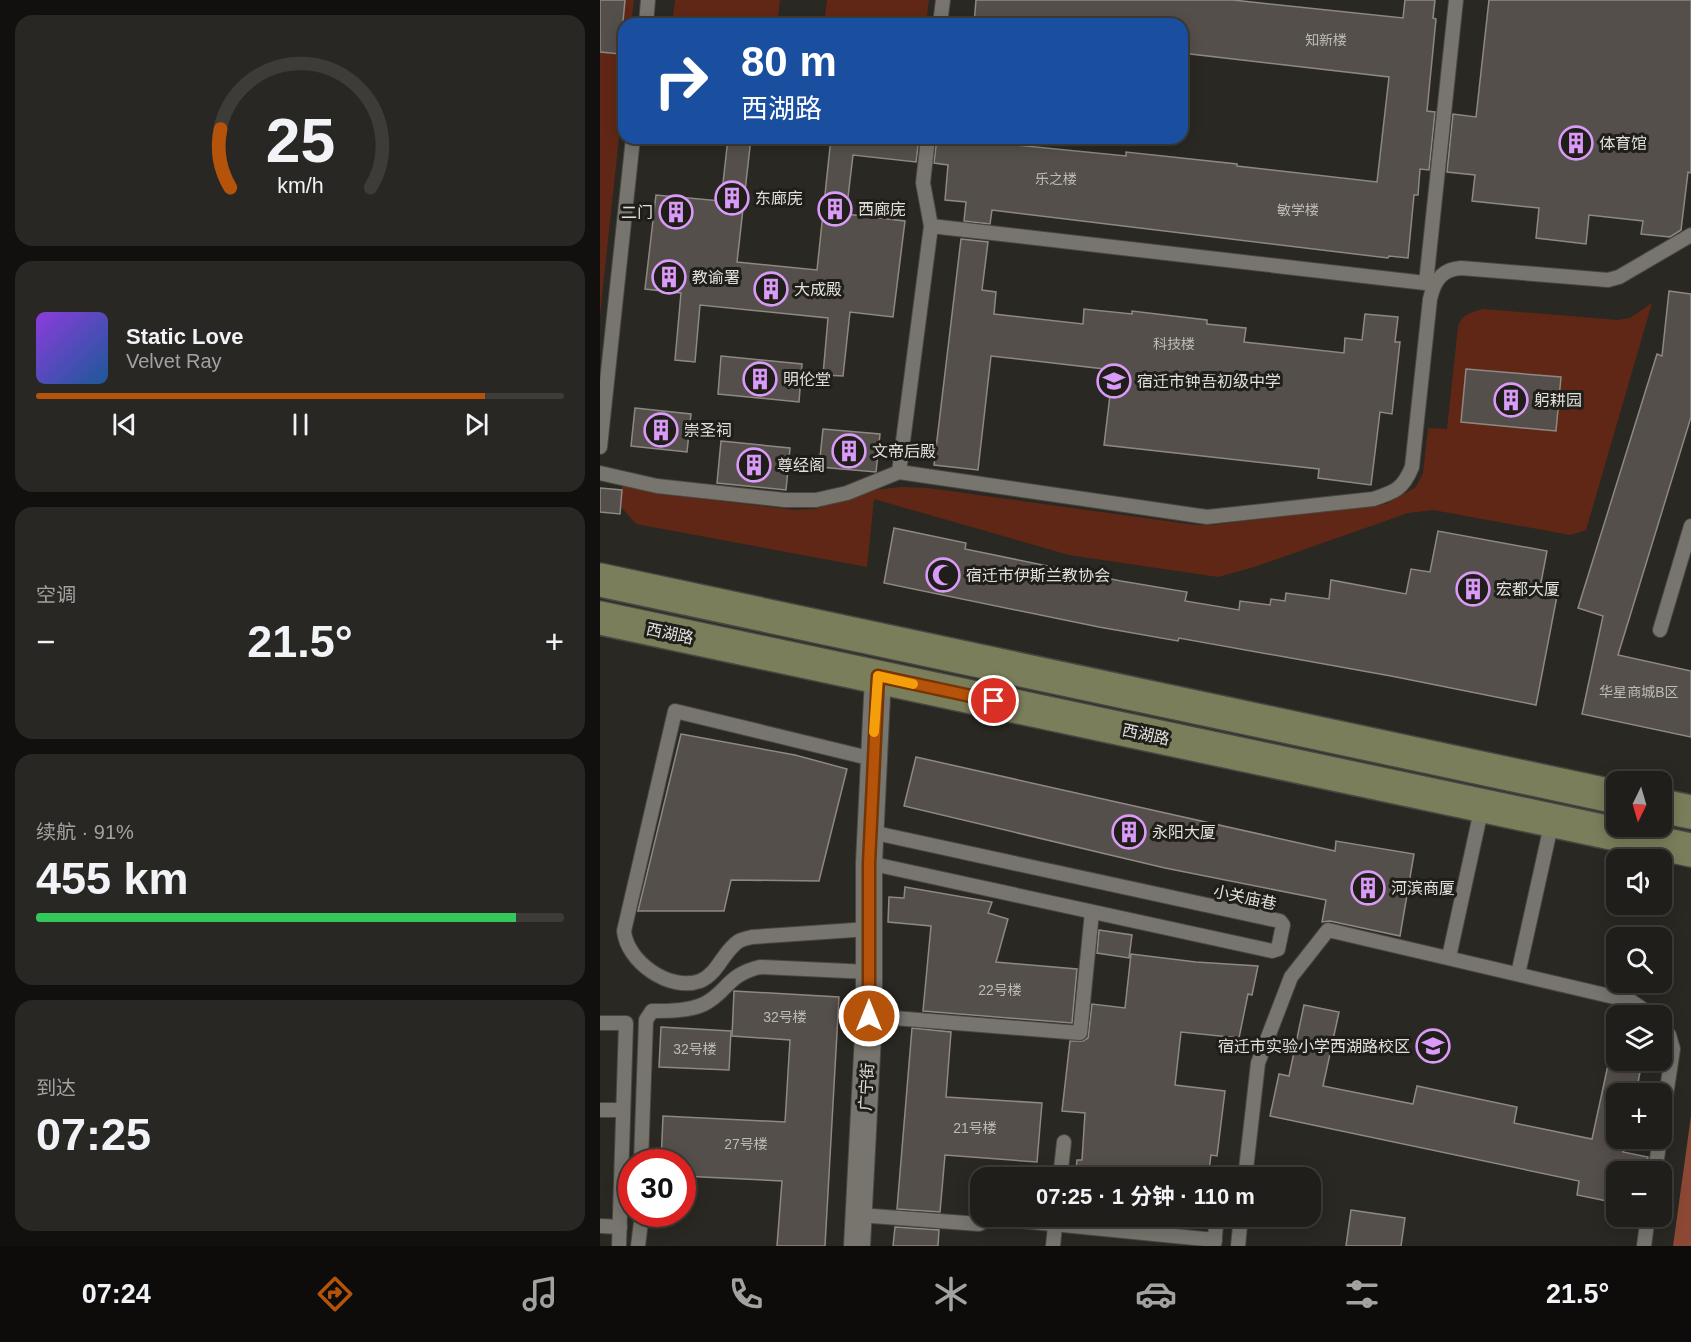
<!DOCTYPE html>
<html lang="zh">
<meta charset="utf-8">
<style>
:root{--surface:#201e1a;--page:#282723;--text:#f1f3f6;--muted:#a2a2a2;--line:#3d3c39;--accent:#b45309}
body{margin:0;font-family:Arial,"Noto Sans SC",sans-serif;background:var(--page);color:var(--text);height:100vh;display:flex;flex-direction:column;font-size:22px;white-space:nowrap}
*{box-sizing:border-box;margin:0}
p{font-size:20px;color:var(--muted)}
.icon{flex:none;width:33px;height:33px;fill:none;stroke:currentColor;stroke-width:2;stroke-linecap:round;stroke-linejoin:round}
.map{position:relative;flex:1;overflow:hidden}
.details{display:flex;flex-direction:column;gap:15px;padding:15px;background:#12100e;width:600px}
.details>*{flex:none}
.hud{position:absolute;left:18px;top:18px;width:570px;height:126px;border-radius:18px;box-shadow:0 3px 15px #0003,0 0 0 2px var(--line);background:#1a4fa0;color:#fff;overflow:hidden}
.needle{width:39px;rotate:185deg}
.buttons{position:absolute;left:1006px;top:771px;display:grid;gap:12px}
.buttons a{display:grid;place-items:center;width:66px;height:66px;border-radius:12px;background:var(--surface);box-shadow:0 3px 15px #0003,0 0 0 2px var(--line);font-size:30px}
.speed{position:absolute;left:18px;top:1149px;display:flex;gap:12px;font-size:30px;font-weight:700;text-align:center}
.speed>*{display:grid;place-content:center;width:78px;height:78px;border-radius:50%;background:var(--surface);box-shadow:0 3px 15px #0003,0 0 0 2px var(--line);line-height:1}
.speed .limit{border:9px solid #d22;background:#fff;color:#111}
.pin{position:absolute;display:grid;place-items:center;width:51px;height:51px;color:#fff;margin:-26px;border:3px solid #fff;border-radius:50%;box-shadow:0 2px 6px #0007}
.me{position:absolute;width:66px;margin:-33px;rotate:0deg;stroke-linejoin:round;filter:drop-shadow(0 0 4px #0008)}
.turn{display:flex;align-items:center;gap:21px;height:126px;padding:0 24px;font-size:27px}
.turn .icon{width:78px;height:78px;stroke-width:2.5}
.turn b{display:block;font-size:42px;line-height:51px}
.big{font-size:45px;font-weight:700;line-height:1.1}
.details .tile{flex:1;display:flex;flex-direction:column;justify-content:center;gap:9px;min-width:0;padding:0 21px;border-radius:18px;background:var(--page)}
.details .dial{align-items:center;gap:0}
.dial svg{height:156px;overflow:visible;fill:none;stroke:var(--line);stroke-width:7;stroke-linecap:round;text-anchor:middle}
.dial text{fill:var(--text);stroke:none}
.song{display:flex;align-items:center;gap:18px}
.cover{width:72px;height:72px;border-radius:9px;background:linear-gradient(135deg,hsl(270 70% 55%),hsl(210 70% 35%))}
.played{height:6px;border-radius:3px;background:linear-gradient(90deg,var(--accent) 85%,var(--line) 85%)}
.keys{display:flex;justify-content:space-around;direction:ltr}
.heat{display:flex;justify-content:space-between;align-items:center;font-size:33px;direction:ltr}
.charge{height:9px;border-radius:4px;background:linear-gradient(90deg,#34c759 91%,var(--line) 0)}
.trip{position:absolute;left:370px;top:1167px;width:351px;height:60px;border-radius:18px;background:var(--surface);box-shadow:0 3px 15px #0003,0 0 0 2px var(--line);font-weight:700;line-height:60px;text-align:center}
.tabs{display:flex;height:96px;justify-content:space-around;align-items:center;background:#0d0c0a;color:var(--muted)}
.tabs .icon{width:42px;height:42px}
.tabs .on{color:var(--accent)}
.tabs b{font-size:27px;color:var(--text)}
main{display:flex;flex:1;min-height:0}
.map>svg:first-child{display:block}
</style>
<main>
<section class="details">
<div class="tile dial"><svg viewBox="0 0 100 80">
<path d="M14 69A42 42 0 1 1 86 69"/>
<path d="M14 69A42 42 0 0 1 9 39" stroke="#b45309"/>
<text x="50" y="56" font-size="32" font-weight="700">25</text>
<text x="50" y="72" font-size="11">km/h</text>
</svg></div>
<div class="tile">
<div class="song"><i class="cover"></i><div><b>Static Love</b><p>Velvet Ray</p></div></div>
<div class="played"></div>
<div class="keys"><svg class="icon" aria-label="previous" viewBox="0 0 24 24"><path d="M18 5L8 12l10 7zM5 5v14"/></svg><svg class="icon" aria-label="pause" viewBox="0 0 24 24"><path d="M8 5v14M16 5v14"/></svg><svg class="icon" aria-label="next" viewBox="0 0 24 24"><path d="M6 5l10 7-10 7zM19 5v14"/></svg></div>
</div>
<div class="tile"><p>空调</p>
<div class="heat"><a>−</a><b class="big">21.5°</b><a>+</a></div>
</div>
<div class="tile"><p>续航 · 91%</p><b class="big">455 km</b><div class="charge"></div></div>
<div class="tile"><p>到达</p><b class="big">07:25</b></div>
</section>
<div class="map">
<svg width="1091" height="1246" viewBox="0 0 1091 1246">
<rect width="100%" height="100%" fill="#2a2822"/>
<g fill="#612716">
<polygon points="0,0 34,0 31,24 24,24 24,91 0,315"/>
<polygon points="75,0 180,0 177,24 72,24"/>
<polygon points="227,0 329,0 326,24 224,24"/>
<path d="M1052,303l-66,227 -16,5 -137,-25 -25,3 -154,54 -36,10 -149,-22 -195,-56 -7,68 -231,-43 -15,-17 1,-22 37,9 136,16 20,-1 59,-19 27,-3 27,1 267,37h17l174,-21 30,-17 7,-14 5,-45 19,1 11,-102c5,-14 12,-14 25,-18l135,11 12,-2z"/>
</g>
<polygon fill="#8c4835" points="1091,1116 1091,1246 1073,1246"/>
<g fill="#544f4a" stroke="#8e8883" stroke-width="1.5">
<polygon points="0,0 25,0 20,54 0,52"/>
<polygon points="376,0 633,0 803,18 805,0 835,0 833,18 836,19 827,111 835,112 829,170 820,169 818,195 814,195 808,258 789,256 788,258 392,210 390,224 364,221 366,202 345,200 348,165 334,163 337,138 396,138 395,143 526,156 526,152 637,164 637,166 777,182 789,77 582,53 582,24 374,24"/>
<polygon points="889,0 1091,0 1091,173 1088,172 1081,230 1070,237 1041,234 1043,221 989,215 986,244 936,238 939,208 872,201 875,175 847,172 853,114 876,117"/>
<polygon points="128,138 151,138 137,262 217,270 231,138 319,138 316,162 253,155 246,214 305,221 293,317 250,312 243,376 223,375 228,318 100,305 95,362 75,360 81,293 45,289 56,195 121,201"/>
<polygon points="361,239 388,242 382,290 396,292 394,314 483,324 484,309 532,314 532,311 607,320 607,324 646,328 644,342 744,353 745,338 762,340 765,314 798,317 795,342 800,342 792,414 780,412 771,485 718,478 719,469 504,445 513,370 391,356 378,470 334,465"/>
<polygon points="1069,291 1091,294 1091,417 1018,655 1091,671 1091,737 982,714 1003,616 978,608 1057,354 1062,356"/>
<polygon points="121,356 202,364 199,402 118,394"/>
<polygon points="866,369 961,377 956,431 861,422"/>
<polygon points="35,408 91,414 87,452 31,446"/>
<polygon points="223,429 280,434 276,472 219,467"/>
<polygon points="121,441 190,448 186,490 117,483"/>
<polygon points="0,488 22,490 20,514 0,512"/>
<polygon points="294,528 366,543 365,549 521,581 587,592 585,601 639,610 640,601 670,605 671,599 685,601 686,593 729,599 731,580 806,594 811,569 830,572 838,531 947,551 939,593 957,596 936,705 791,676 579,638 578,641 499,627 284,583"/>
<polygon points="81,734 195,755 247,769 219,881 131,880 124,911 38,911"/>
<polygon points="316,757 735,851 736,841 814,854 800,936 730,921 722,922 726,900 565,868 304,806"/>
<polygon points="305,887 392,902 388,913 408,919 396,962 477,969 472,1023 323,1011 331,926 288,922 289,897 304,898"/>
<polygon points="499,930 532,935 529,958 497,953"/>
<polygon points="531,954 596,962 658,966 652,995 648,994 639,1038 581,1032 575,1085 625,1091 617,1156 611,1155 608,1178 475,1178 477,1160 482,1160 485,1113 462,1111 470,1041 483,1041 488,1038 492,1004 525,1008"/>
<polygon points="134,991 239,997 225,1246 177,1246 182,1181 82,1176 82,1162 61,1162 63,1116 185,1122 190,1040 132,1036"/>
<polygon points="704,1005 739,1012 723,1086 813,1104 817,1086 917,1107 914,1123 992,1139 1008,1065 1040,1072 1036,1094 1017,1094 1017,1138 1026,1138 1023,1152 1048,1157 1046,1172 1017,1172 1017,1203 977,1195 979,1181 670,1116 679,1074 689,1076"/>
<polygon points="61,1027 131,1031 129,1070 59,1067"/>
<polygon points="312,1028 351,1032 346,1097 442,1103 437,1162 345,1155 340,1212 297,1209"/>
<polygon points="751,1210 805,1218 801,1246 746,1246"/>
<polygon points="506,1216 604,1216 603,1226"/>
<polygon points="295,1227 339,1230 338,1246 293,1246"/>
</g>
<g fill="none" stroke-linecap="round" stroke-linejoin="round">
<defs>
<g id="lane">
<polyline points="46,24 48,0"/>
<polyline points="340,24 343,0"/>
<path d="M328,138l-5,45 8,43 -32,246 308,45 166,-18c22,-7 30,-10 39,-32l18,-168c4,-18 12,-30 31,-31l147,12 11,-3 72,-42"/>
<polyline points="331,226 834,284"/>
<polyline points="826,283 856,0"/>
<polyline points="0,447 33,138"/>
<polyline points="0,473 57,486 185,500 216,500 247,493 299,472"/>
<polyline points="1060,630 1091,526"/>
<polyline points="269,863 672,951 678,949 683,925 680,921 271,832"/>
<path d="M269,929l-117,8c-4,1 -9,2 -13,4 -16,10 -21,33 -39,40 -30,11 -73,-19 -76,-50l51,-220 198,48"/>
<polyline points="849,957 882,806"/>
<polyline points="918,974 952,821"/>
<polyline points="269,1016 480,1033 492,912"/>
<polyline points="0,1023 26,1023 19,1246"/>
<polyline points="1062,1025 1069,1035 1073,1049 1062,1122"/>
<polyline points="0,1110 23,1110"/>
<path d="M41,1162l5,-142 6,-9c16,0 38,0 52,-7 24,-12 22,-29 56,-37l109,5"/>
<polyline points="1055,1172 1060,1138"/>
<polyline points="460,1178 464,1142"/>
<polyline points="621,1178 622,1175"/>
<polyline points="645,1178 658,1063 691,977 728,930 1031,1001 1053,1016"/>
<polyline points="259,1215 379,1224 392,1218 615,1240"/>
<polyline points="0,1226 20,1227"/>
<polyline points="38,1246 42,1214"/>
<polyline points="453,1246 456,1216"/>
<polyline points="614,1246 617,1216"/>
<polyline points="638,1246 641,1216"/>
<polyline points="1044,1246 1048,1216"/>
</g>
<polyline id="street" points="257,1246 269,1016 269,863 278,676"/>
<g id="secondary">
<polyline points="0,580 1017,797"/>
<polyline points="0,618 1091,850"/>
<polyline points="1062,806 1091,812"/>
</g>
</defs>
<use href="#lane" stroke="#484742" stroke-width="16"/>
<use href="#street" stroke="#484742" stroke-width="28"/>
<use href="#secondary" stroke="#484742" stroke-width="36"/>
<use href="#lane" stroke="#77756e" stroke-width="14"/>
<use href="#street" stroke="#77756e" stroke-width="26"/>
<use href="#secondary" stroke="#7b7e5a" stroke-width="33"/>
</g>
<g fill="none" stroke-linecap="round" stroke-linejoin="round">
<defs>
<polyline id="route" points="269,1016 269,863 278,676 394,701"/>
</defs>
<use href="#route" stroke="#753606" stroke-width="15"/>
<use href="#route" stroke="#b45309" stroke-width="10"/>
<polyline stroke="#f59e0b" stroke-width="10" points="274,732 278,676 313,684"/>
</g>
<defs>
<symbol id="building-ring" viewBox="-11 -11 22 22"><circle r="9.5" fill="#201e19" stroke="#da9af7" stroke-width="1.5"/><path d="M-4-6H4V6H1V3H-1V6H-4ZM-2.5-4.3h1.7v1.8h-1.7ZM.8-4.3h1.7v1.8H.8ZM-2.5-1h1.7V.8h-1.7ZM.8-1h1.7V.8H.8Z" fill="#da9af7"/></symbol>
<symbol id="school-ring" viewBox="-11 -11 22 22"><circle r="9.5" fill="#201e19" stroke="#da9af7" stroke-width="1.5"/><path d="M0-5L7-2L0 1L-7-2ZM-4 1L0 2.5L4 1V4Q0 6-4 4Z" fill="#da9af7"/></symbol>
<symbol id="mosque-ring" viewBox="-11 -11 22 22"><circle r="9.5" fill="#201e19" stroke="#da9af7" stroke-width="1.5"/><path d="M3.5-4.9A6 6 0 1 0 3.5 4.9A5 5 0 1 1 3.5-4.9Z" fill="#da9af7"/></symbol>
</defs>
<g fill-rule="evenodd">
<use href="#building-ring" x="957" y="124" width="38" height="38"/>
<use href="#building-ring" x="113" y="179" width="38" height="38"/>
<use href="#building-ring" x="216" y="190" width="38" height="38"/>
<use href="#building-ring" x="57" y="193" width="38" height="38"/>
<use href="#building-ring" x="50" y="258" width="38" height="38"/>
<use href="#building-ring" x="152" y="270" width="38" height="38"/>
<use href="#building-ring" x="141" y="360" width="38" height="38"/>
<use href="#school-ring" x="495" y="362" width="38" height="38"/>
<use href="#building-ring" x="892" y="381" width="38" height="38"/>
<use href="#building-ring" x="42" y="411" width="38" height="38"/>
<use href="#building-ring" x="230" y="432" width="38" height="38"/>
<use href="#building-ring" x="135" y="446" width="38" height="38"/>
<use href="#mosque-ring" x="324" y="556" width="38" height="38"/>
<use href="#building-ring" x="854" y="570" width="38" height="38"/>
<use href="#building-ring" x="510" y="813" width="38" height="38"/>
<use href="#building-ring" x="749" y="869" width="38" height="38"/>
<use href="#school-ring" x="814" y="1027" width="38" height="38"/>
</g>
<g text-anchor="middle" stroke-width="6" stroke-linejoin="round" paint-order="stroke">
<g font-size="14" fill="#bdbbb7">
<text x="726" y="45">知新楼</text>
<text x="456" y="184">乐之楼</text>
<text x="698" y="215">敏学楼</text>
<text x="574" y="349">科技楼</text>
<text x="1039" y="697">华星商城B区</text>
<text x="400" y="995">22号楼</text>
<text x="185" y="1022">32号楼</text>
<text x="95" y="1054">32号楼</text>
<text x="375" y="1133">21号楼</text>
<text x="146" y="1149">27号楼</text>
</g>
<g font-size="16" fill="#e0dfdb" stroke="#201e19" text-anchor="start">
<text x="999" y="149">体育馆</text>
<text x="155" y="204">东廊庑</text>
<text x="258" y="215">西廊庑</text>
<text x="53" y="218" text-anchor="end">二门</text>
<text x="92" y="283">教谕署</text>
<text x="194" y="295">大成殿</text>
<text x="183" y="385">明伦堂</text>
<text x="537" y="387">宿迁市钟吾初级中学</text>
<text x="934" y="406">躬耕园</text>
<text x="84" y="436">崇圣祠</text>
<text x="272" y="457">文帝后殿</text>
<text x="177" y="471">尊经阁</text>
<text x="366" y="581">宿迁市伊斯兰教协会</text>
<text x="896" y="595">宏都大厦</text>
<text x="552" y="838">永阳大厦</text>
<text x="791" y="894">河滨商厦</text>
<text x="810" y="1052" text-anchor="end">宿迁市实验小学西湖路校区</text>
</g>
<g font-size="16" fill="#e0dfdb" stroke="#201e19">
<text transform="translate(70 633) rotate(12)" y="6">西湖路</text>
<text transform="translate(546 734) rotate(12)" y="6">西湖路</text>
<text transform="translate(645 897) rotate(12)" y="6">小关庙巷</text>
<text transform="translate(266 1087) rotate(-87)" y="6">广宁街</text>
</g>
</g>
</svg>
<div class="buttons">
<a><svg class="needle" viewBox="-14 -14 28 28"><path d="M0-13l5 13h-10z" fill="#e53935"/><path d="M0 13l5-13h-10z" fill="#a2a2a2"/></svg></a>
<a><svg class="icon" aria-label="sound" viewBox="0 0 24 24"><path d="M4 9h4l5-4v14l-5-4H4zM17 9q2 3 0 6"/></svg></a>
<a><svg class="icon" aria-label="search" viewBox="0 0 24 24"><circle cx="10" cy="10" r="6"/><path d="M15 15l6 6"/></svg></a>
<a><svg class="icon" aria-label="layers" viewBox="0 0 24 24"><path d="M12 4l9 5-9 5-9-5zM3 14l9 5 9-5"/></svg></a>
<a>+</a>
<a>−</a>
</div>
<div class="speed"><div class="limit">30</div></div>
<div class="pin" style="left:394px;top:701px;background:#d93025"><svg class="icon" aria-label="arrive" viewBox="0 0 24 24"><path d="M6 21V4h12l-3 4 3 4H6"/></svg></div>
<svg class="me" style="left:269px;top:1016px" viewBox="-20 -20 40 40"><circle r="17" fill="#b45309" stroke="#fff" stroke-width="3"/><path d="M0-11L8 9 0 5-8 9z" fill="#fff"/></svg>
<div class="trip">07:25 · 1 分钟 · 110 m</div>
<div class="hud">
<div class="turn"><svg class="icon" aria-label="right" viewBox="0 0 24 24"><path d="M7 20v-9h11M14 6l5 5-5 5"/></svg><div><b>80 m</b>西湖路</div></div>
</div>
</div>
</main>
<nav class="tabs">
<b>07:24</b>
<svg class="icon on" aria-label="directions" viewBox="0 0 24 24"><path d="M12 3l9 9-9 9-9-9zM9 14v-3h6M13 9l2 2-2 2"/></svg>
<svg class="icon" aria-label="music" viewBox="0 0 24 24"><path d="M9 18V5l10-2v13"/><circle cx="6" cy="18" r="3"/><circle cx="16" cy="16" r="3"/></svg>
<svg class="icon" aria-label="phone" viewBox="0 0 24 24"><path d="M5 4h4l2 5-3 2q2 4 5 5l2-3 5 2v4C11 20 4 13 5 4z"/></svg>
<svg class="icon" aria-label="climate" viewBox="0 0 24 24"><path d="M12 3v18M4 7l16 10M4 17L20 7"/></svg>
<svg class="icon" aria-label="car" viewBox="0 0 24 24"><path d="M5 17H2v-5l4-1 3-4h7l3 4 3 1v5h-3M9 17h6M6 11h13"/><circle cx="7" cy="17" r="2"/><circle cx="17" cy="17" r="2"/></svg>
<svg class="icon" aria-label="filters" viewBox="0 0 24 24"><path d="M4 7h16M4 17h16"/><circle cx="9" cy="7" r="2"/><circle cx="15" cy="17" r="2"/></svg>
<b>21.5°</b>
</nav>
